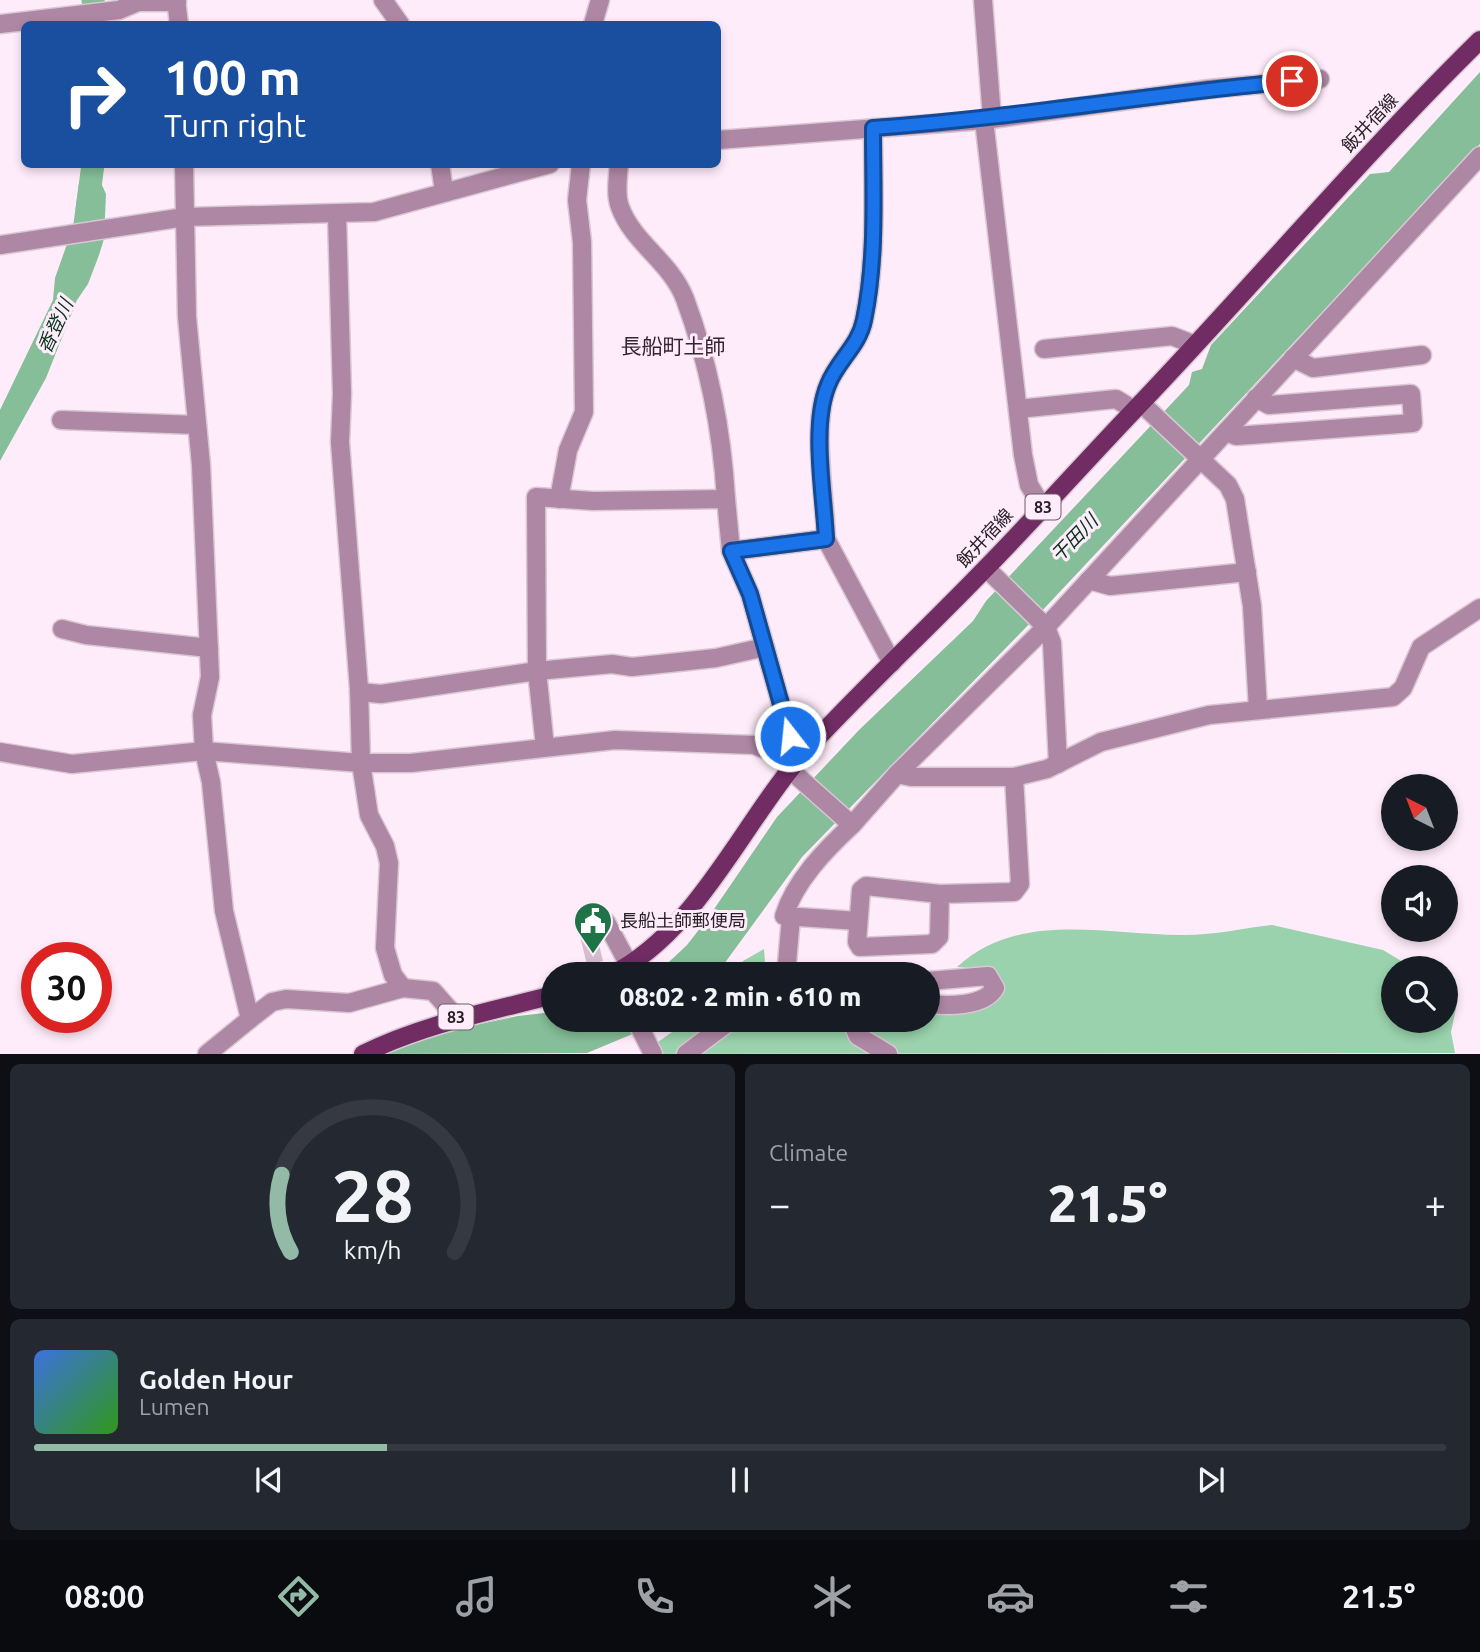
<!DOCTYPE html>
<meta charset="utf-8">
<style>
:root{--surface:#171b24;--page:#242831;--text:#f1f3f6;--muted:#9ea1a6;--line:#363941;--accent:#92baa7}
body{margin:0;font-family:Ubuntu,"Noto Sans JP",sans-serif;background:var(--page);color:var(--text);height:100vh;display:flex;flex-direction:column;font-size:26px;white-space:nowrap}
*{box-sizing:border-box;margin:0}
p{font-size:23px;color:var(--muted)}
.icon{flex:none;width:38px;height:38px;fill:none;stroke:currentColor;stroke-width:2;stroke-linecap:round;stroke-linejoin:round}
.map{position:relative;height:1054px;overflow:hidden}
.drawer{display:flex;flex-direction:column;gap:10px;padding:10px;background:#0d0f14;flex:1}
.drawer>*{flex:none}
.top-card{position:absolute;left:21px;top:21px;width:700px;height:147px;border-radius:10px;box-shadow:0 4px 10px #0003;background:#1a4fa0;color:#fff;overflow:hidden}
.needle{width:46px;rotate:318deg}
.tools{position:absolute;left:1381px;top:774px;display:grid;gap:14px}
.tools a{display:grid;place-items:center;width:77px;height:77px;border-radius:50%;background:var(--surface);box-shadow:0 4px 10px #0003;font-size:35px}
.speed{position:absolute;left:21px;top:942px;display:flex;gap:14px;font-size:35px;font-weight:700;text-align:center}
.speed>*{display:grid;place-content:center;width:91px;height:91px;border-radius:50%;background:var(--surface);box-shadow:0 4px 10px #0003;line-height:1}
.speed .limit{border:10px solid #d22;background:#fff;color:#111}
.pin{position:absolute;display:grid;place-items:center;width:60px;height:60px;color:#fff;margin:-30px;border:4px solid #fff;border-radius:50%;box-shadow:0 2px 7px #0007}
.me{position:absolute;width:77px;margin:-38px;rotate:344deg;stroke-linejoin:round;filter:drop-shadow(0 0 5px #0008)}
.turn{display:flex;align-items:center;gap:24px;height:147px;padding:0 28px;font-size:32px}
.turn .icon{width:91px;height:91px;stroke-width:2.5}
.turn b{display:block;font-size:49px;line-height:60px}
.big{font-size:52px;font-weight:800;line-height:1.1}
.drawer .tile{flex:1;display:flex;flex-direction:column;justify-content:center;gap:10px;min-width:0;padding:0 24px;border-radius:10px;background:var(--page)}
.drawer .dial{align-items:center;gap:0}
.dial svg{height:182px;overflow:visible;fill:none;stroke:var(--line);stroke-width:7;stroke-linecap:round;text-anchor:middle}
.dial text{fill:var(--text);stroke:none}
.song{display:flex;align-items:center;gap:21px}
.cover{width:84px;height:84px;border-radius:10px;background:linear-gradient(135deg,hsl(220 70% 55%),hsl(110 70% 35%))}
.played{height:7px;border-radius:4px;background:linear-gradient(90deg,var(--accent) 25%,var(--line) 25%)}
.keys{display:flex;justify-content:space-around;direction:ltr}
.heat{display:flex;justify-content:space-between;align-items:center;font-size:38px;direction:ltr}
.drawer .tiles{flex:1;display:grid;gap:10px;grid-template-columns:1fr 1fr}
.tile:last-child{grid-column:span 2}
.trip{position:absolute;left:541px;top:962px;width:399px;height:70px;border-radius:35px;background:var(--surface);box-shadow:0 4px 10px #0003;font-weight:800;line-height:70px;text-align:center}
.tabs{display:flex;height:112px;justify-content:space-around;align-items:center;background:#090b0e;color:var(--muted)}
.tabs .icon{width:49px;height:49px}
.tabs .current{color:var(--accent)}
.tabs b{font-size:32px;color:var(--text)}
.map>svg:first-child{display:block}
</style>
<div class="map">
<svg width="1480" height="1054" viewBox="0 0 1480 1054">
<rect width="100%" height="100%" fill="#ffecfa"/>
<g fill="#99d2ac">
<path d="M1272,925l111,25 30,18h-20v52h53v-29l11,13 -6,28 4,21 -814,1 48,-34h239v-27l7,16 63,-15 -14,-25 -27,-2c63,-58 152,-31 229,-32 28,0 58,-7 86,-10z"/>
<polygon points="764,949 766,975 733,975 743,961"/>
</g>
<g fill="#85be98">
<polygon points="1480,72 1480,144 1039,614 802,857 716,975 655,975 687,945 708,918 777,817 859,730 973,621 986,601 1189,385 1192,372 1202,369 1211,345 1370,174 1389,172"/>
<polygon points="84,177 101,183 106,194 104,239 99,255 88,284 77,300 46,378 0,461 0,410 53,300 55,278 73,227 79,183"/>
<polygon points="553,1012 553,1020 666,1020 587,1053 385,1054 441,1032 518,1016"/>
</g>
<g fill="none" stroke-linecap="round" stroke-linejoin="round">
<g stroke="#85be98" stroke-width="23">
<polyline points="93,0 96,24"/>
<polyline points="87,210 93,164"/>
</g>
</g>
<polygon fill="#d4bdce" points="595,928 603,961 587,965 579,932"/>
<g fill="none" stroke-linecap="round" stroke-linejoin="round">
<defs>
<g id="minor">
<polyline points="176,0 179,24"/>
<polyline points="383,0 400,24"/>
<polyline points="983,0 992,118"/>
<polyline points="0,24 119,10 138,2 177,2"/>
<polyline points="593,24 600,0"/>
<polyline points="984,120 1023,455 1029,485 1043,508"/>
<polyline points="718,140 984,120 1209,89 1320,79"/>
<polyline points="184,164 187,317 201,465 210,677 202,715 204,751 211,782 224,911 250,1019 207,1054"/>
<polyline points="440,164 444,191"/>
<path d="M619,164c-1,14 -4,30 1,43 13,36 51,55 65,92 23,62 37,133 41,200"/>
<polyline points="337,215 342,394 340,442 359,689 361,763 369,815 385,846 389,863 385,948 393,975 403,988"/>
<polyline points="0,245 185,217 374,212 550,164"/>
<polyline points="1044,349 1172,336 1195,345"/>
<polyline points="1293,358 1313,368 1422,355"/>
<polyline points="1141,403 1228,485 1235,499 1252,606 1258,709"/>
<polyline points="1018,409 1116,399 1134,410"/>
<polyline points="61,420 197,425"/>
<polyline points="1226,432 1236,436 1413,423 1411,394 1269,405 1256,398"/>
<polyline points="559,499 568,450 584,412 582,242 577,200 581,164"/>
<path d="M826,539c-1,-44 -15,-114 2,-154 9,-24 31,-39 36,-65 13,-62 9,-128 9,-192"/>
<polyline points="986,568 1046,627 1052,643 1058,764"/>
<polyline points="1089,580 1110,586 1247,572"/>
<polyline points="62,629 86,635 209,648"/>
<polyline points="359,692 381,694 537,671 612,664 632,667 716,658 765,647"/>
<polyline points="790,736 750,594 731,551 826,539 892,663"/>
<polyline points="545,747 537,671 536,497 593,501 726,499 731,551"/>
<polyline points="0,752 72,764 204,751 361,763 411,763 615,740 754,745 782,756 797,776 852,825 897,774 1046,627 1480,156"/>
<polyline points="897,774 911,777 1014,777 1047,769 1101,742 1209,715 1393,697 1403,688 1421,647 1480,608"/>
<path d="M852,825c-27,25 -57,56 -68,91l74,5"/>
<polyline points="940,894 939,937 932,944 860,947 857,942 861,890 866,886 940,894 1014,892 1020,884 1014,777"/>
<polyline points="606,922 629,965"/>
<polyline points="786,975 791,917"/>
<path d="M928,981l60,-5 7,12c-11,19 -48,18 -67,16"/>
<polyline points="250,1019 272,1002 286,999 349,1003 403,988 433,991 456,1017"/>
<polyline points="636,1020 653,1054"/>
<polyline points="857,1020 854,1027 858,1036 888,1054"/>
<polyline points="686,1054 731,1020"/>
</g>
<g id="major">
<path d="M611,975c90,-45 134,-160 201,-231 55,-59 115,-115 172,-174 54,-55 105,-113 158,-168 114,-120 220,-246 338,-362"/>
<path d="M363,1054c61,-30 125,-42 190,-59"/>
</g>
</defs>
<use href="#minor" stroke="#d9c7d4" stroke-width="21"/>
<use href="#major" stroke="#d9c7d4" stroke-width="21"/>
<use href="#minor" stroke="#ae87a4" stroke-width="18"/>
<use href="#major" stroke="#702c63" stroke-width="18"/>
</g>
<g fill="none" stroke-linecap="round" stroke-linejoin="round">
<defs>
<path id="route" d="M790,736l-40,-142 -19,-43 95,-12c-2,-44 -15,-113 2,-154 9,-24 31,-39 36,-65 13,-62 9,-128 9,-192 140,-10 279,-34 419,-47"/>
</defs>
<use href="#route" stroke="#114b97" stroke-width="18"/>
<use href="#route" stroke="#1a73e8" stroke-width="12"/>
</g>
<defs>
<symbol id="civic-pin" viewBox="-11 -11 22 30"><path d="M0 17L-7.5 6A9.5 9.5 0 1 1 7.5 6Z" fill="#1f7447" stroke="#ffecfa"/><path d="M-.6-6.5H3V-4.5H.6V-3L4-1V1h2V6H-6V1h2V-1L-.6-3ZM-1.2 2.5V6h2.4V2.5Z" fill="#fff"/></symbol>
</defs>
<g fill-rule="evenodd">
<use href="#civic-pin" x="571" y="899" width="44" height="60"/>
</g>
<g text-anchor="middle" stroke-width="6" stroke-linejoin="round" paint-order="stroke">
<g fill="#ffecfa" stroke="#6a5e67" stroke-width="2">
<rect x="1025.5" y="494.5" width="35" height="25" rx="5"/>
<rect x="438.5" y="1004.5" width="35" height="25" rx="5"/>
</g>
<g font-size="16" font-weight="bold" fill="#2a2128">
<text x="1043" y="513">83</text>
<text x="456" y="1023">83</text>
</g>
<g font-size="18" fill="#2a2128" stroke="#ffecfa">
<text transform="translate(1370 123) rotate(-47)" y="6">飯井宿線</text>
<text transform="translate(985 538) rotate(-47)" y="6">飯井宿線</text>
</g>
<g font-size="18" fill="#2a2128" stroke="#ffecfa" text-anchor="start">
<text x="620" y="927">長船土師郵便局</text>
</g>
<g font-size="19" font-style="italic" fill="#03331a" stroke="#ffecfa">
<text transform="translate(55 326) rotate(-65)" y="7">香登川</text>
<text transform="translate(1074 538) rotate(-46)" y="7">干田川</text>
</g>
<g font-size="21" fill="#362432" stroke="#ffecfa">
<text x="673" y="354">長船町土師</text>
</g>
</g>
</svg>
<div class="tools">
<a><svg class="needle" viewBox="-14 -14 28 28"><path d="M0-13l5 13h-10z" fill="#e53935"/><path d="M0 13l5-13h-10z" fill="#9ea1a6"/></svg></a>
<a><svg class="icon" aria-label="sound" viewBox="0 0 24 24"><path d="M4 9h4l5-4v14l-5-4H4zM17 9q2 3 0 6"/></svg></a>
<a><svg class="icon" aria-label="search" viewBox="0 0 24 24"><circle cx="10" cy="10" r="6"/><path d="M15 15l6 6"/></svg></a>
</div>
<div class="speed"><div class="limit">30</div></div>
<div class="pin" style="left:1292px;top:81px;background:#d93025"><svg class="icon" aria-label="arrive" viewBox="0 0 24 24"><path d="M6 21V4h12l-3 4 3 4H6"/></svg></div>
<svg class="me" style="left:790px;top:736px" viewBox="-20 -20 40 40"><circle r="17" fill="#1a73e8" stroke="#fff" stroke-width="3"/><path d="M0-11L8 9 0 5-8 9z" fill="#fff"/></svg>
<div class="trip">08:02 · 2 min · 610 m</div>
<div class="top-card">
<div class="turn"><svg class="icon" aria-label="right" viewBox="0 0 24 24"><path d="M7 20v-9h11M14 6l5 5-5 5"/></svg><div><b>100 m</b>Turn right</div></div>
</div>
</div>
<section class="drawer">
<div class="tiles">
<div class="tile dial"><svg viewBox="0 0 100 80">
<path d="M14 69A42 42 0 1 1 86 69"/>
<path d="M14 69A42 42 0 0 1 10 35" stroke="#92baa7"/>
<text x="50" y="56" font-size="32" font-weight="700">28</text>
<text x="50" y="72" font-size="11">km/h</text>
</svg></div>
<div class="tile"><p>Climate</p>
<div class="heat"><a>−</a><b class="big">21.5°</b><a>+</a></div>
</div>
<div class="tile">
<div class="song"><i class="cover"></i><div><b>Golden Hour</b><p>Lumen</p></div></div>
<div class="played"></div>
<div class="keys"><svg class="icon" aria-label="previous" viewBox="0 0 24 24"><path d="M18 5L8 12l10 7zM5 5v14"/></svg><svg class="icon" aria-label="pause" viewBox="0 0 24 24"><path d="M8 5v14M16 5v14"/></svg><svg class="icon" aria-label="next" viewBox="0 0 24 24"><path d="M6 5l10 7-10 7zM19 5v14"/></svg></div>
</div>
</div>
</section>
<nav class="tabs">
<b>08:00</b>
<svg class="icon current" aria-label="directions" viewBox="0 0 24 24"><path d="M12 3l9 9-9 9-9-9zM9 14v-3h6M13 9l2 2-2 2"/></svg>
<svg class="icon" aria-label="music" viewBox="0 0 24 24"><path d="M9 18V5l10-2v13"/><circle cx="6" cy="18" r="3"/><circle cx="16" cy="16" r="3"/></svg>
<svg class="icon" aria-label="phone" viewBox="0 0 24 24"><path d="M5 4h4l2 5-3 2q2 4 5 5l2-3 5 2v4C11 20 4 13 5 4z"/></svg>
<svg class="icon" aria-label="climate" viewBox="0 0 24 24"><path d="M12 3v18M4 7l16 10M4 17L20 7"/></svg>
<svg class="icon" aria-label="car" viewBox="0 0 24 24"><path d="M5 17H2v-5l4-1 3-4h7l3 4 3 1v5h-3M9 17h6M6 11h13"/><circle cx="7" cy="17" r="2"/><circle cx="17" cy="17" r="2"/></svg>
<svg class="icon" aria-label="filters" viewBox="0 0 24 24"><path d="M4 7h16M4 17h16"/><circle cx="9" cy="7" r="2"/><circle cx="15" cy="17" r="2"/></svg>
<b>21.5°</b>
</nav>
